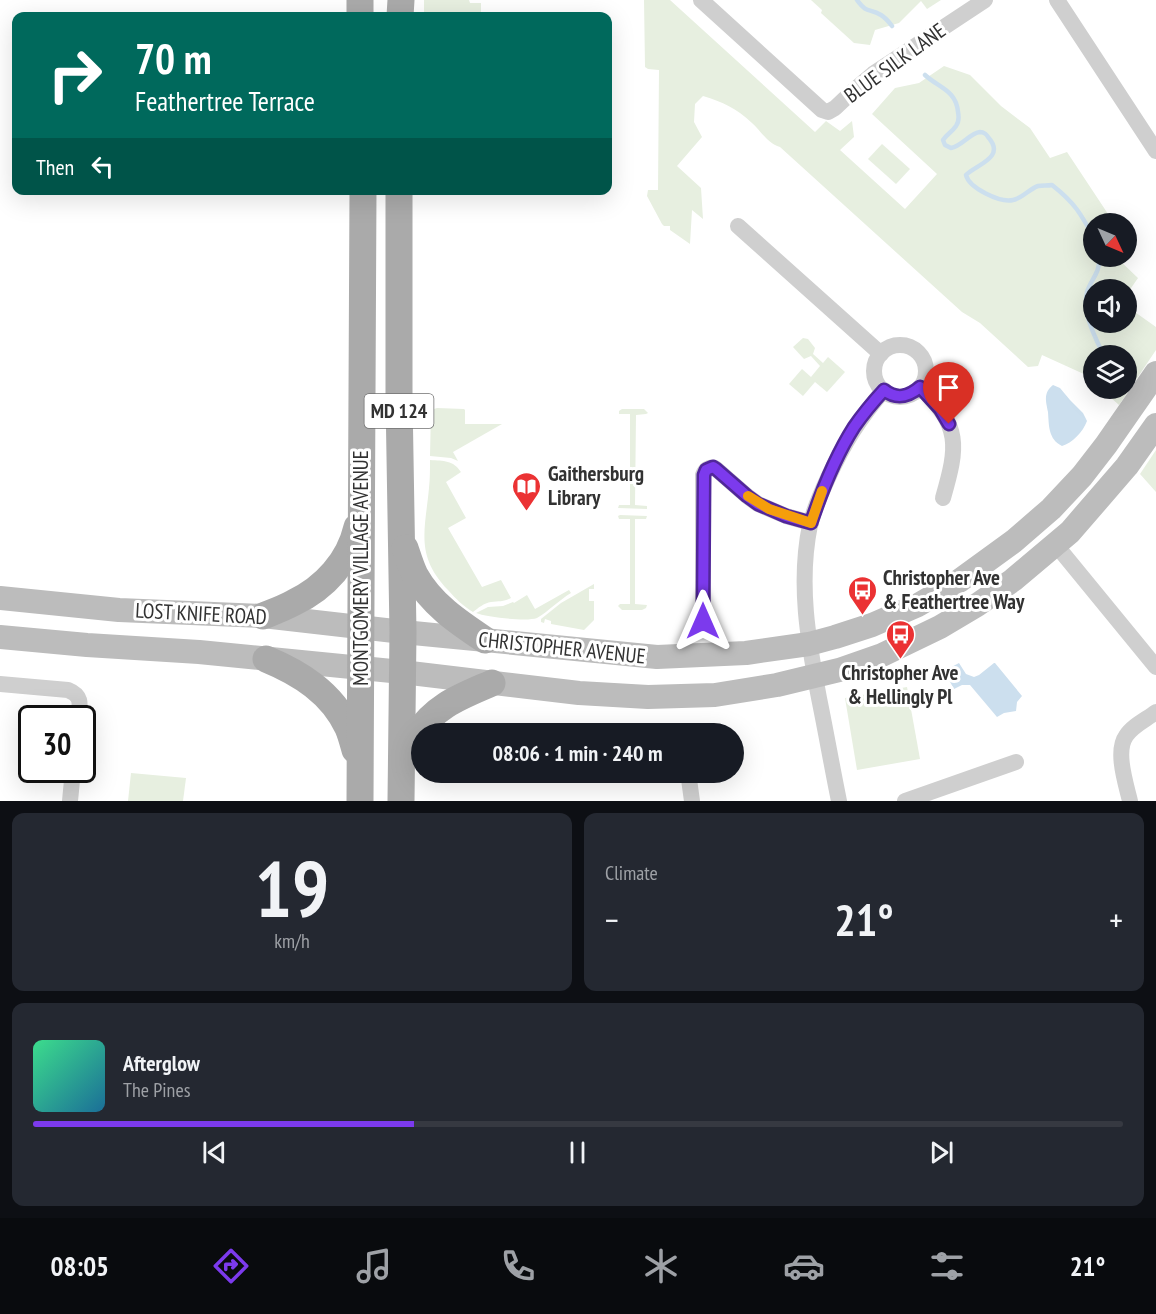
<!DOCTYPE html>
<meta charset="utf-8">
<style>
:root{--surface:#171b24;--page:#242831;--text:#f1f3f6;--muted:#9ea1a6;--line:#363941;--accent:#7c3aed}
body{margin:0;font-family:"PT Sans Narrow",sans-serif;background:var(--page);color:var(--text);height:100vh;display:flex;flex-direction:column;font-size:22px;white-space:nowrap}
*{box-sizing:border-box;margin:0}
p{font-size:20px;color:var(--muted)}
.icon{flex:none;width:33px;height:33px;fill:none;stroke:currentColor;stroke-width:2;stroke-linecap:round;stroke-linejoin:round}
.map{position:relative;height:801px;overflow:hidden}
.side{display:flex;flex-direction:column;gap:12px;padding:12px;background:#0d0f14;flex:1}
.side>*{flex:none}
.top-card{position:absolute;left:12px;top:12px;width:600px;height:183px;border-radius:12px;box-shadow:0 6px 24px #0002;background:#00695c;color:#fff;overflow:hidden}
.needle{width:39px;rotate:134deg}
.tools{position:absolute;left:1083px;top:213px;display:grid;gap:12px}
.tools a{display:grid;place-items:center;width:54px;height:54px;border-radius:50%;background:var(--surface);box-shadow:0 6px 24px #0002;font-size:30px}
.speed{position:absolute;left:18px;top:705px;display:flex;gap:12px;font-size:30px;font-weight:700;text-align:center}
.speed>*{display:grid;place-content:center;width:78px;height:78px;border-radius:50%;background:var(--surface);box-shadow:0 6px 24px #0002;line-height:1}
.speed .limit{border:3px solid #111;border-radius:9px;background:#fff;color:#111}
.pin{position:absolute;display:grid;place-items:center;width:51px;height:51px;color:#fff;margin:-62px -26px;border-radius:50% 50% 50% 0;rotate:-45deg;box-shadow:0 0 6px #0007}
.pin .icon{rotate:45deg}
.me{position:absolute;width:66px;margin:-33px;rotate:0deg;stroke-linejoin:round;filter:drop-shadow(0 0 4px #0008)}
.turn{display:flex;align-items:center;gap:21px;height:126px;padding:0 24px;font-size:27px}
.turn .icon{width:78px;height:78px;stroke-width:2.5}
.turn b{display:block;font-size:42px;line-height:51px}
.then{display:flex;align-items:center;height:57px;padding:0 24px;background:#0003;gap:12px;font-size:22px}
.big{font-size:45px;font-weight:700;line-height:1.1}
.side .card{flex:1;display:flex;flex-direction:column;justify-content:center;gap:9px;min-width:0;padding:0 21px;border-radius:12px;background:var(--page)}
.side .dial{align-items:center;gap:0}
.dial b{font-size:78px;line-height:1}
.song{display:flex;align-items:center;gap:18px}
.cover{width:72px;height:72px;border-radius:9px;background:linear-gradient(135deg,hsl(150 70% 55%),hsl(200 70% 35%))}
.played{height:6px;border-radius:3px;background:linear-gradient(90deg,var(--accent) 35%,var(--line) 35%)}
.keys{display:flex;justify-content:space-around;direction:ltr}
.heat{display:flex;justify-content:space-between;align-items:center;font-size:33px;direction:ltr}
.side .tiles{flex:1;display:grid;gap:12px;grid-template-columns:1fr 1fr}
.card:last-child{grid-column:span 2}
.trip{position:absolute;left:411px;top:723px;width:333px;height:60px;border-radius:30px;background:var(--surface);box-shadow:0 6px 24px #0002;font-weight:700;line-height:60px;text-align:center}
.dock{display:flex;height:96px;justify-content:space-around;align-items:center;background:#090b0e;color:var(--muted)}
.dock .icon{width:42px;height:42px}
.dock .selected{color:var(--accent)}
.dock b{font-size:27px;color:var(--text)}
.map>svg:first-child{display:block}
</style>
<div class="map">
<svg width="1156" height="801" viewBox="0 0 1156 801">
<rect width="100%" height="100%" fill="#fff"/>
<g fill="#e7efe0">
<polygon points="424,0 469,0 470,3 481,3 481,16 424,16"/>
<path d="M644,0h26l145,132 11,-11 14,10 12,-10 2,16 -14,13 65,59 32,-35 -65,-60 23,-26 24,-5 25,-17 26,9 31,31 29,22 20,30 17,-6 47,71 -20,1v32l22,1 22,21 -11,16 -1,-4h-32v32h32l1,-20 5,8 24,17v23l-37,55 -18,-16 25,-1v-32h-32l-1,26 -7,-7 -44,-20 -4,11 -10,1 -48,-44 -18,-11 -182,-165c-13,-4 -19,-16 -28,-24 -16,-15 -29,-21 -49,-27l-8,8 -1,18 8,15 -25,29 24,22 2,31 -11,-9 -2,34 -20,-14v-4h-6l-2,-2 -15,-28 1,-6h10l1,-120 -11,-1 -3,-2z"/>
<polygon points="811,0 941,0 927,9 921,1 899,23 875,30 870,45 854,43 821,13 822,10"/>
<polygon points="882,144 910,169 896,184 868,159"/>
<polygon points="803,338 808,339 815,348 813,354 823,363 828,357 845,372 827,392 815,382 803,396 789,384 802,369 811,377 820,366 811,356 804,359 793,347"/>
<polygon points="437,408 464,409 465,410 465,424 502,424 453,452 458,461 451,458 430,456 431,410"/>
<polygon points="622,409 644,409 648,413 646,414 636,415 635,505 647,506 647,509 618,508 619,505 630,505 630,414 619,414 619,411"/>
<polygon points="1156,450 1156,492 1140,474"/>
<path d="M430,460c14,1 23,0 31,12l-15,10 20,36 -18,10 34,59 19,-7 10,18c-7,4 -12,3 -20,4 -7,1 -13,6 -18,10 -10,-6 -17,-13 -25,-22 -33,-35 -23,-59 -19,-102 1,-9 1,-19 1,-28z"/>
<polygon points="620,515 647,516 646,519 635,519 635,604 647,605 646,608 642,610 622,610 618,606 620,604 630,604 630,519 619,519 618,516"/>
<polygon points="594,584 594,589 589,589 589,601 594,601 594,620 584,630 551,624 551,621 545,619 544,623 541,622 541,619 561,603"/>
<path d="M569,590l2,3c-12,7 -22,18 -34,25 -10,4 -51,-1 -61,-5l12,-6 15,-1 10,-4 1,1 13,-8 8,14z"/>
<polygon points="907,687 920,759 857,770 845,698"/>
<polygon points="131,773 186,778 183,801 128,801"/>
</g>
<g fill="#ccdfee">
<path d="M1053,385l7,3 10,12 13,13 4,8c-4,11 -15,22 -25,25 -14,-7 -13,-21 -14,-34 -2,-11 -5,-19 5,-27z"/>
<polygon points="959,663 966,674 974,677 979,675 994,663 995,663 1022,696 1017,702 1016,711 1004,713 997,717 970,685 962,685 954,689 944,671"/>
</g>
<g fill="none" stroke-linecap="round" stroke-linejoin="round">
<g stroke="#ccdfee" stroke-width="4.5">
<path d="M857,0c10,14 12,8 24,15 5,3 8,7 11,11"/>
<path d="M925,75c14,13 31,15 33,37 1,5 1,10 -2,14 -4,6 -9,8 -13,14l2,5 6,3c11,-2 19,-15 29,-16 4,0 7,3 8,5 19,21 -13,28 -22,38 3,13 34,28 47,25 10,-2 16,-11 25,-14 4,-1 10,0 14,-1 23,18 29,29 42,53"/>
<path d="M1099,256c2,16 -8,23 -12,36 -5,21 8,45 17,64"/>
</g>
<g stroke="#cfcfcf" stroke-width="16">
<polyline points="701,0 822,110 828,112 835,108 853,91 873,74 985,0"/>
<polyline points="1057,0 1156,151"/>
<polyline points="738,226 881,354"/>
<circle cx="900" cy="371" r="26"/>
<path d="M920,387c41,39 38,59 23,111"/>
<polyline points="1056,545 1156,667"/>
<path d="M703,621v-146c2,-5 6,-9 12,-7l32,28 11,8 28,12 25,7"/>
<path d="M0,684l68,6c15,6 12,15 10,28"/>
<polyline points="688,772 692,801"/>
<polyline points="70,801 73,770"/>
<path d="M839,801c-7,-34 -13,-69 -20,-103 -11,-58 -21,-115 -9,-173 4,-16 11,-32 18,-47 16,-35 31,-59 56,-88"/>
<polyline points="905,801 1016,762"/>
<path d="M1130,801c-4,-17 -15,-50 -4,-65 6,-10 21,-17 30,-24"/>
</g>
<g stroke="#bcbcbc" stroke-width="24">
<polyline points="0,598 119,610 263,616 403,632 657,657 746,653 809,644 835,637 872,625 918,605 959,581 1014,541 1051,509 1082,476 1106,445 1156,373"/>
<polyline points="0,637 87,645 199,652 402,672 579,693 648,697 715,695 777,685 839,670 882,655 940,627 977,605 1013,580 1070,532 1127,466 1156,425"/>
</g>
<g stroke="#aaa" stroke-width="27">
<polyline points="360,16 360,0"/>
<polyline points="400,16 401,0"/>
<polyline points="399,190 399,398 403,632 401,801"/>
<path d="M405,548c3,9 6,19 10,27 16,29 43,47 70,65"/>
<path d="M263,616c10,-4 21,-8 30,-13 32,-15 56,-42 64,-76"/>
<path d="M266,659c34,14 66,34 82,69 3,7 5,15 7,22"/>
<path d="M403,761c4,-8 7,-18 13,-26 20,-30 44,-38 76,-52"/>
<polyline points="360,801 363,190"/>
</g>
</g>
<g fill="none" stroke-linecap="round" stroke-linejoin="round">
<defs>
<path id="route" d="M703,621l1,-146 2,-5 7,-3 3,2 31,27 11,8 28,12 25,7c11,-33 24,-66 43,-96 9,-13 19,-25 30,-37 13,10 24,7 36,-3l20,22 9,15"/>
</defs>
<use href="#route" stroke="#51269a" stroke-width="15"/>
<use href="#route" stroke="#7c3aed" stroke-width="10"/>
<polyline stroke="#f59e0b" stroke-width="10" points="748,496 769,509 811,523 822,491"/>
</g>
<defs>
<symbol id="library-pin" viewBox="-11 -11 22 30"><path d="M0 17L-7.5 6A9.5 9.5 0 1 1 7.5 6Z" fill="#eb3233" stroke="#fff"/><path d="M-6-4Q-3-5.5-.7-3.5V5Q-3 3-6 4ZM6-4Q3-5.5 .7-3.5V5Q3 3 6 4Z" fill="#fff"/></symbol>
<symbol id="bus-pin" viewBox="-11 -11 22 30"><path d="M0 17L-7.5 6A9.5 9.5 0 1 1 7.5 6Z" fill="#eb3233" stroke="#fff"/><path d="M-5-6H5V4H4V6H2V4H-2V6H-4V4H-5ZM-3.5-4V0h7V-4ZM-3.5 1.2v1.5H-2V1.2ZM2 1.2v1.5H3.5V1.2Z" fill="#fff"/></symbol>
</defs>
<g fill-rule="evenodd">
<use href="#library-pin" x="510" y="470" width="33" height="45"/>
<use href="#bus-pin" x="846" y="574" width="33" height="45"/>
<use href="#bus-pin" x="884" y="618" width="33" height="45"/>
</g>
<g text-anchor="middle" stroke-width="6" stroke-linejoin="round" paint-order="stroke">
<rect fill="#fff" stroke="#707070" stroke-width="1.5" x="364.5" y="394" width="69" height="34" rx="4.5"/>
<g font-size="20" font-weight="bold" fill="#323232">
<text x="399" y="418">MD 124</text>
</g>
<g font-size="21" fill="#323232" stroke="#fff">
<text transform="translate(895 63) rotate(-36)" y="7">BLUE SILK LANE</text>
<text transform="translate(361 568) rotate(-90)" y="7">MONTGOMERY VILLAGE AVENUE</text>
<text transform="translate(201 614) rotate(3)" y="7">LOST KNIFE ROAD</text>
<text transform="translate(562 648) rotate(6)" y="7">CHRISTOPHER AVENUE</text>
</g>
<g font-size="21" font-weight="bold" fill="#323232" stroke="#fff" text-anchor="start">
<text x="548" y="481">Gaithersburg<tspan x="548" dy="24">Library</tspan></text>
<text x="883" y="585">Christopher Ave<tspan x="883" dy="24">&amp; Feathertree Way</tspan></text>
<text x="900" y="680" text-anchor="middle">Christopher Ave<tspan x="900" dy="24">&amp; Hellingly Pl</tspan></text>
</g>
</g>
</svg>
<div class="tools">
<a><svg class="needle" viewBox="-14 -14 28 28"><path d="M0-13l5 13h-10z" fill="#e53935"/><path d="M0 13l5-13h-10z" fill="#9ea1a6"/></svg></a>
<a><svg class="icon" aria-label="sound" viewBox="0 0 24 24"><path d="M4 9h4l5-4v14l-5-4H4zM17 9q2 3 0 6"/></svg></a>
<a><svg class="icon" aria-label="layers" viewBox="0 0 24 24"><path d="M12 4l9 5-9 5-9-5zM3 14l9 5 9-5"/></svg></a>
</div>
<div class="speed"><div class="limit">30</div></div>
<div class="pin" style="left:949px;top:424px;background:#d93025"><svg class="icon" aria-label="arrive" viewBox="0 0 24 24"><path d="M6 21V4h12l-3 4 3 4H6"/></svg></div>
<svg class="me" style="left:703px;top:621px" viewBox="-20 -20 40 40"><path d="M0-17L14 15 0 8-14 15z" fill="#7c3aed" stroke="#fff" stroke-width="4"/></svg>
<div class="trip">08:06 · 1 min · 240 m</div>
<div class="top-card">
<div class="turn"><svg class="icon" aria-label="right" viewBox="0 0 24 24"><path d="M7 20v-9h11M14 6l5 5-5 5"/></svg><div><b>70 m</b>Feathertree Terrace</div></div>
<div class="then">Then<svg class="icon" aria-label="left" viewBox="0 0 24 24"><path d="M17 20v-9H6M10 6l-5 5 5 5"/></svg></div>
</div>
</div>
<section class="side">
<div class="tiles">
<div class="card dial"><b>19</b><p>km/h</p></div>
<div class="card"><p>Climate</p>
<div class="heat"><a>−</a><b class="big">21°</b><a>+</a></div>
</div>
<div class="card">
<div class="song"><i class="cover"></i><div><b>Afterglow</b><p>The Pines</p></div></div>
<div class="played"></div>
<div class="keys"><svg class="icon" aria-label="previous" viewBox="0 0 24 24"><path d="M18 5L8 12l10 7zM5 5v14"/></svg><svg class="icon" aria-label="pause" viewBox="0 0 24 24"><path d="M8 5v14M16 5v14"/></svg><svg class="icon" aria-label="next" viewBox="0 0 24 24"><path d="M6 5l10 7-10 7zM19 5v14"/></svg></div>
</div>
</div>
</section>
<nav class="dock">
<b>08:05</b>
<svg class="icon selected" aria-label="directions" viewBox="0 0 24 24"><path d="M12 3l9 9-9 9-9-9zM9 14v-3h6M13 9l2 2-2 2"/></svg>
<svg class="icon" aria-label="music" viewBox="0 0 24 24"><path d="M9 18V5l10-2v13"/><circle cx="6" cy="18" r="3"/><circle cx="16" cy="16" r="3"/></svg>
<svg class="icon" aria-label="phone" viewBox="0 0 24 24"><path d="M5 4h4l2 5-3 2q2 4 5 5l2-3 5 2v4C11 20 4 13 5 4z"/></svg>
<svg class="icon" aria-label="climate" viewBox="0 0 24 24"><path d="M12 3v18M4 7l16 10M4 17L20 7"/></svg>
<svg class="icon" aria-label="car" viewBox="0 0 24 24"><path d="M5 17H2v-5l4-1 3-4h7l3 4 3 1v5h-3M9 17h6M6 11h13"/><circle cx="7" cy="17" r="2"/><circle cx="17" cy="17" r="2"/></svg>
<svg class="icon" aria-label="filters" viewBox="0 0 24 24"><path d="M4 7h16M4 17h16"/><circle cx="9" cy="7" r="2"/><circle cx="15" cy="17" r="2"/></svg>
<b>21°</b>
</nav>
